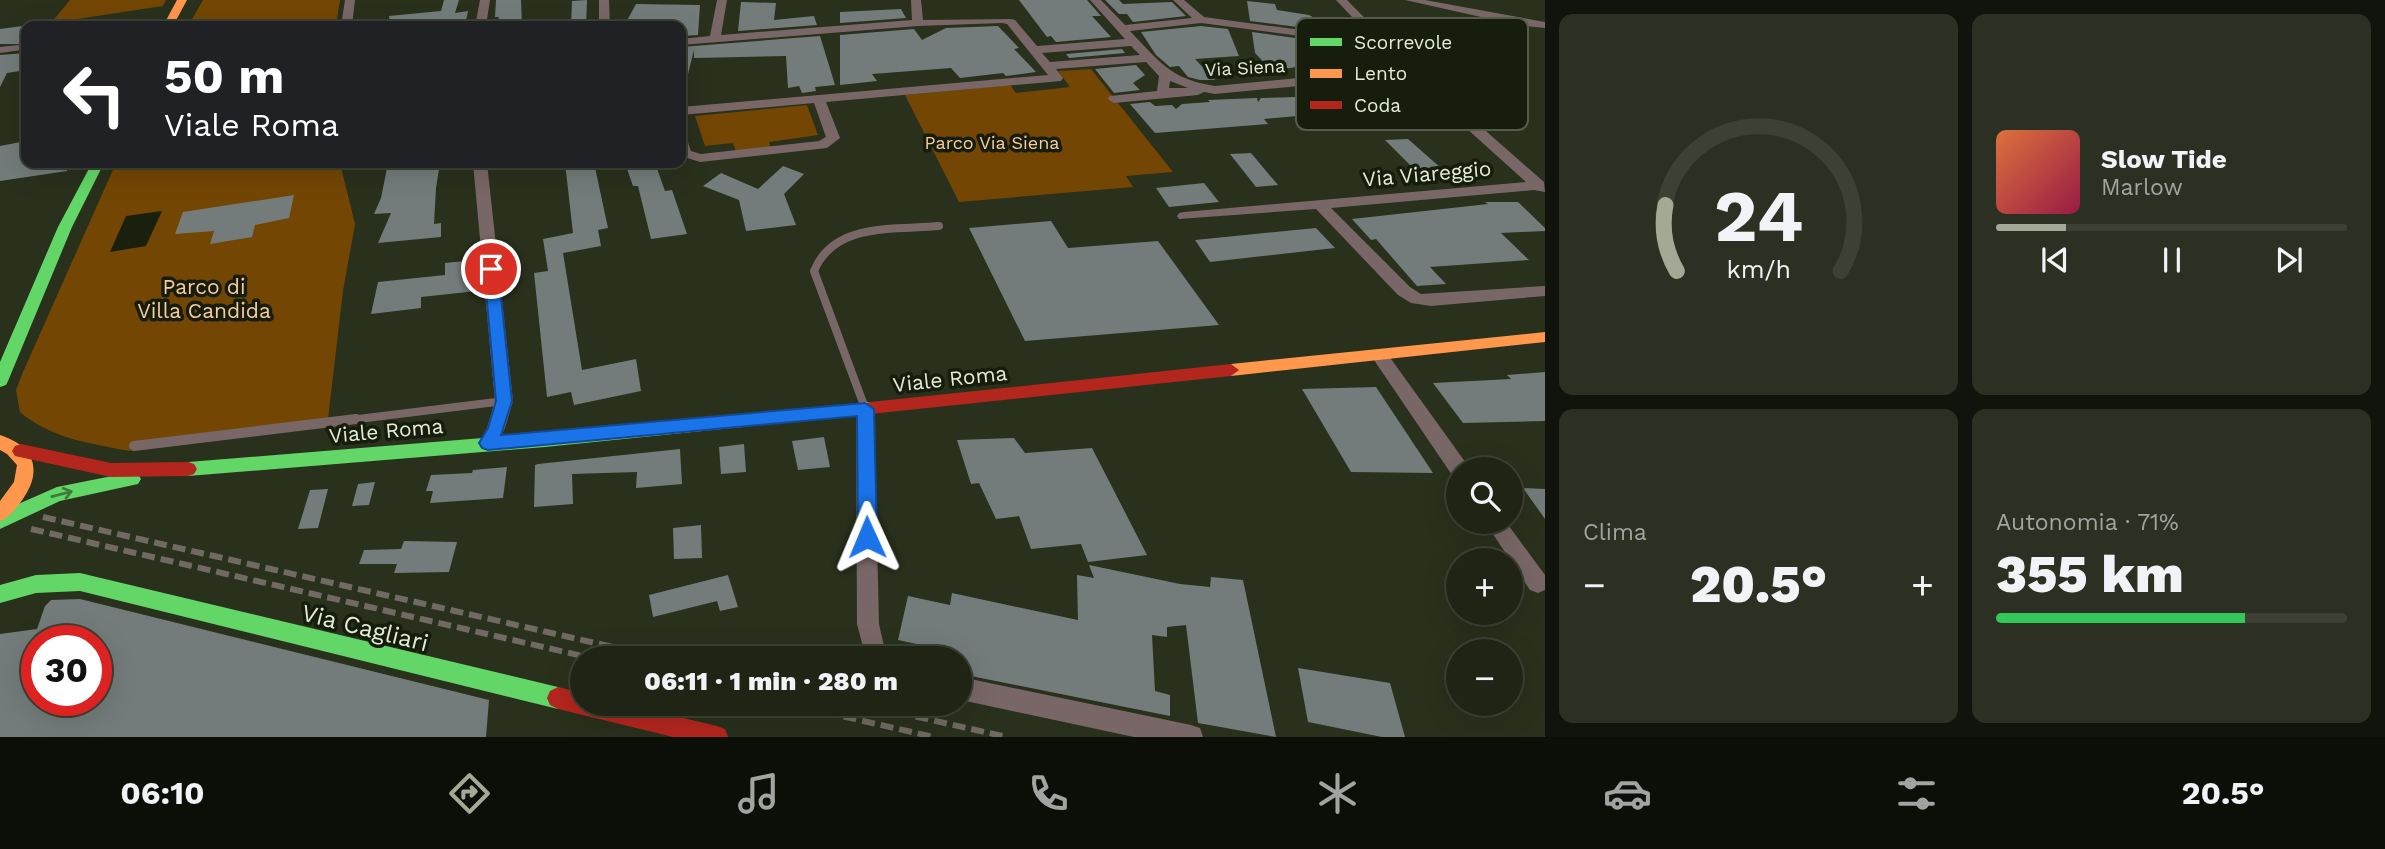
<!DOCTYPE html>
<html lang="it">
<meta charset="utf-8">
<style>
:root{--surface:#1f2415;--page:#2c3022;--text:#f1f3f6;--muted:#a1a4a0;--line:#3c4134;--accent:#a2aa95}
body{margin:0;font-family:"Work Sans",sans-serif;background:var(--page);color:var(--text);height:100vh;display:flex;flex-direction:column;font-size:26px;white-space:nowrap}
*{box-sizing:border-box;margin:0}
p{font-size:23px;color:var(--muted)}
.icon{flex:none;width:38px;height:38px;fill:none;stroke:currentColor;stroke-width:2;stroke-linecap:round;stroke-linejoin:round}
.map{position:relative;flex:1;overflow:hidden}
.details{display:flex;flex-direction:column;gap:14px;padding:14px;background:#11140c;width:840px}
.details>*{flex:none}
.banner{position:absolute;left:21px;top:21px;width:665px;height:147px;border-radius:14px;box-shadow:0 7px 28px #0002,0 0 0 2px var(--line);background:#202124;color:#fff;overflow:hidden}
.buttons{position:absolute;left:1446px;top:457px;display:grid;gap:14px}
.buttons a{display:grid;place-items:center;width:77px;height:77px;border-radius:50%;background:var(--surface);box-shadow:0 7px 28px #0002,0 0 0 2px var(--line);font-size:35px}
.speed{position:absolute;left:21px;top:625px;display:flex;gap:14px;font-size:35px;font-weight:700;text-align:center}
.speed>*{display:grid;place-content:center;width:91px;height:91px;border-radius:50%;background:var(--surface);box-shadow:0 7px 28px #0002,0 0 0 2px var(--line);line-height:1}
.speed .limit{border:10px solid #d22;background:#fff;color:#111}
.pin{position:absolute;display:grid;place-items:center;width:60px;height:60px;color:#fff;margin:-30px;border:4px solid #fff;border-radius:50%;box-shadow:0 2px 7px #0007}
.me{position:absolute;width:77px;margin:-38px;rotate:359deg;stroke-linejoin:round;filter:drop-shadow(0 0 5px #0008)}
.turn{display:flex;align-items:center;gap:24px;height:147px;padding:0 28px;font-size:32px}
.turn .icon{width:91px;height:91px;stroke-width:2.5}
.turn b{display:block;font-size:49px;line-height:60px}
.big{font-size:52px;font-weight:800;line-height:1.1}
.details .widget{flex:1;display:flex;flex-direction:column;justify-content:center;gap:10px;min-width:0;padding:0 24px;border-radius:14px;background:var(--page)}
.details .dial{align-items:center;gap:0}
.dial svg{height:182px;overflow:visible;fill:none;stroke:var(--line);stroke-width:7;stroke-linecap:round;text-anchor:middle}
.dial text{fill:var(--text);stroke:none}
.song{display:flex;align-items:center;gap:21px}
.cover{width:84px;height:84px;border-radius:10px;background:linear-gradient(135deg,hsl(20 70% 55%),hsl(340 70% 35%))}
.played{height:7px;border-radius:4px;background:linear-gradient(90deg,var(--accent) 20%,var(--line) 20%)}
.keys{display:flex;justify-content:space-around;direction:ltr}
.heat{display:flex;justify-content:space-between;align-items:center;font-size:38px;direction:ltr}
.charge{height:10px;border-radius:5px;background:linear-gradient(90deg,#34c759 71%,var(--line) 0)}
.details .tiles{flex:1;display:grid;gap:14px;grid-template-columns:repeat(2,1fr)}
.trip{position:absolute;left:570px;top:646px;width:402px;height:70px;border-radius:35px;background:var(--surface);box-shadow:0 7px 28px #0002,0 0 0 2px var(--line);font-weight:800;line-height:70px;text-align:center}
.dock{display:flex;height:112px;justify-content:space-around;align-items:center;background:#0c0e08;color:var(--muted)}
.dock .icon{width:49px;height:49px}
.dock .on{color:var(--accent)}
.dock b{font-size:32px;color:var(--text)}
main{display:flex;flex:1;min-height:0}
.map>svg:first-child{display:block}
</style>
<main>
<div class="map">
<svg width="1545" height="737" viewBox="0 0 1545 737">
<rect width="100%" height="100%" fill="#29301c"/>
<g fill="#734604">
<polygon points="70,0 166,0 163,6 51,23"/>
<polygon points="203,0 340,0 336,26 188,26"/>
<polygon points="1091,69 1173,172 1126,176 1133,187 959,202 905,95 1010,85 1016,93 1070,87 1058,71"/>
<polygon points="807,105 818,135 769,142 771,148 736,152 733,143 705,146 695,116"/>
<path d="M116,163h224l15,61 -12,67 -15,128 -194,25 -4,7c-38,-7 -80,-13 -110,-39l-4,-22 7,-18z"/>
</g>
<polygon fill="#1a200e" points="162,211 146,246 110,252 126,216"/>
<g fill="#737c7a" fill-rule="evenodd">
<polygon points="444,0 459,0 455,13 468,11 465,26 390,26 389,16 441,11"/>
<polygon points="496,0 521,0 522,26 496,26 499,17 495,17"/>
<polygon points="587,0 586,26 571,26 572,1"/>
<polygon points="1019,0 1087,0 1101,16 1092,16 1111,37 1056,42 1051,36 1047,37"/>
<polygon points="1105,0 1119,0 1123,4 1172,2 1186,16 1133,22 1127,14 1119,14"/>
<polygon points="1247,1 1275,4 1277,10 1309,15 1320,21 1322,30 1250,21"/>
<polygon points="741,2 776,3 774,20 814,16 817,25 738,31"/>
<polygon points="636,4 700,5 698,35 681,36 681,26 624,26"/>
<polygon points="901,9 906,18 840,23 840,12"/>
<polygon points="30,25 26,26 21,44 0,44 0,29"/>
<polygon points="998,26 1019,48 1014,49 1036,72 1006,76 1003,73 960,78 951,68 872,74 877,81 840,85 840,35 914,29 922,40 946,28"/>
<polygon points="1201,26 1228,29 1239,56 1195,59 1215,80 1200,80 1188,77 1179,66 1170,67 1156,55 1141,32"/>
<polygon points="1252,32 1324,42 1327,54 1345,71 1311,74 1302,66 1272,71 1255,53"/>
<polygon points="820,36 835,85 815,87 816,91 802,93 799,86 788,88 786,56 694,58 694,50 686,82 681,81 681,47"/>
<polygon points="1122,49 1125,53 1069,58 1066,54"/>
<polygon points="26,53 26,70 7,73 0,87 0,55"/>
<polygon points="1136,65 1145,75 1133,83 1140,90 1114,93 1095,69"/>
<polygon points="1357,83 1389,83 1419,107 1338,114 1340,116 1322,118 1318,114 1264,119 1268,124 1155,133 1130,104 1150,102 1155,106 1172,105 1176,109 1182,104 1210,102 1208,100 1257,98 1258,102 1261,98 1335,96 1324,86"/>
<polygon points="1408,139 1450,176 1423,178 1385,140"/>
<polygon points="26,141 26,163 67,163 67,171 0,181 0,146"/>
<polygon points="1251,153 1278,185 1256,187 1230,154"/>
<polygon points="440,163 436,188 434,224 441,223 441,237 378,243 391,213 374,214 381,198 387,168"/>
<polygon points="565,163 594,163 608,228 598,230 601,246 563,253 582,370 636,359 641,391 574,405 571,392 547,397 534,273 548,271 543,239 573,233"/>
<polygon points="625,163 655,163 665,191 672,190 687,234 651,239 638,186 633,186"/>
<polygon points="783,166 804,174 784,194 796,225 746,231 739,200 703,186 721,173 758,189"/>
<polygon points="1204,183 1219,202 1169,207 1156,188"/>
<polygon points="294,195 289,218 255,225 252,237 210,244 214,231 175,234 183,212"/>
<polygon points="1485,202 1518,202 1545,228 1545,231 1501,233 1529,260 1430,267 1446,284 1417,286 1376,239 1371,240 1352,219 1488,204"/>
<polygon points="1051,221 1068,248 1158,241 1219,325 1025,341 969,228"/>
<polygon points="1316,228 1335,248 1210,262 1195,240"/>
<polygon points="475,260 477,291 421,297 421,308 371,314 378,282 445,275 445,263"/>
<polygon points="1545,372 1545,421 1463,423 1433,383 1511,379 1507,375"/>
<polygon points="1376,387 1433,473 1351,472 1302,389"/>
<polygon points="824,437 830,467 798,470 792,441"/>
<polygon points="1014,438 1025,453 1092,448 1147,555 1088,562 1081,544 1031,549 1019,516 996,519 979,483 971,484 957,440"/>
<polygon points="744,444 746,472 721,474 719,447"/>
<polygon points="680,449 682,484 636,488 637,472 572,474 573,504 534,507 535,465 538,464"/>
<polygon points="507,467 503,498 430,503 433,491 426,491 431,475 472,473 473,470"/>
<polygon points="375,482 369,505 352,506 358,484"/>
<polygon points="1523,488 1545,489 1545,519"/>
<polygon points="328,489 318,528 298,529 310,490"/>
<polygon points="701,525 702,558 674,559 673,528"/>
<polygon points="404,541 457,542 449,572 394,573 397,564 359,564 364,550 401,549"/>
<polygon points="1089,565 1180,584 1210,587 1211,577 1243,580 1276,737 1198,723 1186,625 1167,627 1167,637 1152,635 1155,691 1170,695 1170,716 961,674 961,658 926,658 926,646 898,640 908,596 950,605 952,593 1078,620 1077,575 1094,578"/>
<polygon points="728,575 738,607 720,611 717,601 653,617 649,595"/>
<path d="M80,599l409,101 -3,37h-486v-103l37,-5 8,-23 6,-6zM37,640h59v60h-59z"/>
<polygon points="1298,668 1390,683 1405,737 1382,737 1308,722"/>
</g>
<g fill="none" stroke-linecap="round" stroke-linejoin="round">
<g stroke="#786766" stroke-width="8">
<path d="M865,408l-51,-137c20,-49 81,-41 125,-45"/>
<polyline points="342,421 504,401"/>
</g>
<polyline stroke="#786766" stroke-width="10" points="134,446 356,419"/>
<g fill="#786766" fill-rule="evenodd">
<polygon points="345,0 355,0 352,26 341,26"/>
<polygon points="480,0 490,0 486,26 475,26"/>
<polygon points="599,0 609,0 610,26 599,26"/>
<path d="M717,0h10l-6,35 191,-15 -1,-20h10l2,20 88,-1 4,1 22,26 88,-7 -35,-39h11l24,25 67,-7 -19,-18h11l20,17 149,20 28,28 3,8 -11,6 -158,15 -11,-2 -6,3 -84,8 -6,-4 2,-3 47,-5 2,-15 -13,-14 -90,7 7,9 -2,3 -235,21 14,36 -13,10 -127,14 -19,-6v-20l5,1 5,14 10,3 118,-13 7,-4 -12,-34 -133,12v-8l367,-32 -41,-51 -5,-1 -84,3 -237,19v-6l29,-3zM1201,23l145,19 26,29 -157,15c-45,-7 -55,-24 -85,-55zM1131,46l9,9 -90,7 -8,-9zM1170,81l18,7h-19z"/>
<polygon points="1336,0 1347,0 1413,67 1544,182 1545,192 1534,190 1331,208 1410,287 1421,294 1545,286 1545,296 1431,306 1411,303 1398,295 1316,209 1179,219 1177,216 1179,213 1184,212 1526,182 1405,73"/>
<polygon points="1405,0 1425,0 1545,22 1545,28 1517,25"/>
<polygon points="18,45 24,48 22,50 0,53 0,47"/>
<polygon points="473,163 487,163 513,401 505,428 495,448 488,450 481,448 479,443 487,428 495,401"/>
<polygon points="1380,350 1386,352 1466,463 1469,469 1458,469 1458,476 1452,475 1374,360 1371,356"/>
<polygon points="865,402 871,404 874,409 879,624 884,646 891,658 866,658 857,624 856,409 859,404"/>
<polygon points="1485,522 1506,522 1545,575 1545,590 1538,593 1530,590"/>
<polygon points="961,677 1191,725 1200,728 1203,737 1134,737 961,700"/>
</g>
<g fill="#63d668" fill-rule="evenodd">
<polygon points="92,163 104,163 72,227 8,381 6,385 0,387 0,362 58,227"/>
<polygon points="870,402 876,404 878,408 876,412 870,414 545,447 188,476 182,474 179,469 182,464 188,462 545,433"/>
<polygon points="132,472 138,474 141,479 138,484 60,501 0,529 0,512 57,487"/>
<polygon points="80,573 558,687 566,691 569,698 566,705 558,709 80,591 36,593 0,603 0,585 36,575"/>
</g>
<g fill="#ff974d" fill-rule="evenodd">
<polygon points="177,0 187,0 173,26 163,26"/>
<polygon points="1545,332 1545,342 1231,376 1223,370 1231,364"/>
<path d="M0,435c37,12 43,38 20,68 -6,7 -11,15 -20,18v-20l14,-19 3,-17 -10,-11 -7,-4z"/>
</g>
<g fill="#b3261e" fill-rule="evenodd">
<polygon points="1231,364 1239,370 1231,376 870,414 864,412 862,408 864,404 870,402"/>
<polygon points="21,444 111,463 188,462 194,464 197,469 194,474 188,476 111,477 15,456 12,451 15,446"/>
<polygon points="558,687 583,693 583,704 624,704 717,726 725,729 728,737 673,737 558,709 550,705 547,698 550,691"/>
</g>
<g stroke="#706a62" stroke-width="6" stroke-dasharray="13 6" stroke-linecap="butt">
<polyline points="43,517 661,658"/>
<polyline points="31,529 591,658"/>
<polyline points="788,704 934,737"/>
<polyline points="860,704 1007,737"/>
</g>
</g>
<defs><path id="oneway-shaft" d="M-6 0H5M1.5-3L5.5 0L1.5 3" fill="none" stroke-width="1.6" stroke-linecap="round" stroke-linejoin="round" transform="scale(1.75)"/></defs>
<use stroke="#3d7a3a" href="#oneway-shaft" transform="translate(62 494) rotate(-15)"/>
<polygon fill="#1a73e8" stroke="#114b97" stroke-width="2" points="491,264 498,269 512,401 501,435 865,403 874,409 877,537 874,543 867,545 861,543 858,537 857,416 488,450 482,448 479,443 488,428 496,401 484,269"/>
<g text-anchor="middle" stroke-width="7" stroke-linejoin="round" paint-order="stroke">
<g font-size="18" fill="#e3ecd6" stroke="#171d0d">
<text transform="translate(1245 68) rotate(-3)" y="6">Via Siena</text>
</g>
<g font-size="18" fill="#f8cba0" stroke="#171d0d">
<text x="992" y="149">Parco Via Siena</text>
</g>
<g font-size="21" fill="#e3ecd6" stroke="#171d0d">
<text transform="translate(1427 174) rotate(-5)" y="7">Via Viareggio</text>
<text transform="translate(950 379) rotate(-6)" y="7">Viale Roma</text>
<text transform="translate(386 431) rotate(-5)" y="7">Viale Roma</text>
</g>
<g font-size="21" fill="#f8cba0" stroke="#171d0d">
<text x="204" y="294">Parco di<tspan x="204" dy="24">Villa Candida</tspan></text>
</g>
<g font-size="24" fill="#e3ecd6" stroke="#171d0d">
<text transform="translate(365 628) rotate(14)" y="8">Via Cagliari</text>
</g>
</g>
<rect x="1296" y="18" width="232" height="112" rx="10" fill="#171d0d" stroke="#545b49" stroke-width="2"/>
<rect x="1310" y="38" width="32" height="8" fill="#63d668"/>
<rect x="1310" y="69" width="32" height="9" fill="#ff974d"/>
<rect x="1310" y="101" width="32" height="8" fill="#b3261e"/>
<g font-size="19" fill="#e3ecd6">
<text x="1354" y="49">Scorrevole</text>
<text x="1354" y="80">Lento</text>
<text x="1354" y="112">Coda</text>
</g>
</svg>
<div class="buttons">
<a><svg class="icon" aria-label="search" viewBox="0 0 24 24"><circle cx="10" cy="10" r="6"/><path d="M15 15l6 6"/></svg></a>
<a>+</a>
<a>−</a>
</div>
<div class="speed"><div class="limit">30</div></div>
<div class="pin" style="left:491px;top:269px;background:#d93025"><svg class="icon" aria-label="arrive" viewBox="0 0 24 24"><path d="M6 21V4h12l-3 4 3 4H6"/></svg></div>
<svg class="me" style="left:867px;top:537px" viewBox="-20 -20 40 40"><path d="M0-17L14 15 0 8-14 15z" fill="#1a73e8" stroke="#fff" stroke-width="4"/></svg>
<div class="trip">06:11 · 1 min · 280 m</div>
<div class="banner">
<div class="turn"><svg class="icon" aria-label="left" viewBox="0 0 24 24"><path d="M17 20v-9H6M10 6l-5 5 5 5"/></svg><div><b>50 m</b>Viale Roma</div></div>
</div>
</div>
<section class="details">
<div class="tiles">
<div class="widget dial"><svg viewBox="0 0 100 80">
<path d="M14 69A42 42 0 1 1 86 69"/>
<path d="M14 69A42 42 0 0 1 9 40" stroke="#a2aa95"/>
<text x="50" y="56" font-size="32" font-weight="700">24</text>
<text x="50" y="72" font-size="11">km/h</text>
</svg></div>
<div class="widget">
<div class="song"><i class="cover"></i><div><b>Slow Tide</b><p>Marlow</p></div></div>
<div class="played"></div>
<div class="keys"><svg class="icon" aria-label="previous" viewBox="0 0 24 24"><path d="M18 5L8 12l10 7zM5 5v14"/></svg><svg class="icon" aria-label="pause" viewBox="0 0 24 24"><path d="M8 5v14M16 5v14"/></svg><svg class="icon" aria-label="next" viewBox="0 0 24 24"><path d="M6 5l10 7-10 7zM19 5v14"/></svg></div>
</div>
<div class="widget"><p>Clima</p>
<div class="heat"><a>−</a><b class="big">20.5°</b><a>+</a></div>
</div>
<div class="widget"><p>Autonomia · 71%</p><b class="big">355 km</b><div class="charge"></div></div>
</div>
</section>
</main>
<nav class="dock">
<b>06:10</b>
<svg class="icon on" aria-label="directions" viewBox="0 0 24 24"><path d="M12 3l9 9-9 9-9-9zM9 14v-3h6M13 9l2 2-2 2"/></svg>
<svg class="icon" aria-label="music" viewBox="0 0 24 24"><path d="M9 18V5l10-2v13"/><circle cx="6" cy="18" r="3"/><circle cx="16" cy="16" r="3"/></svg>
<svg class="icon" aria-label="phone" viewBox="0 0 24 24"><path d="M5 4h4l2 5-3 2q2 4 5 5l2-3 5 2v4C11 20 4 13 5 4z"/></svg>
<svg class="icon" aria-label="climate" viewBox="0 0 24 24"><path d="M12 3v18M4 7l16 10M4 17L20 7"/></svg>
<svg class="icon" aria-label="car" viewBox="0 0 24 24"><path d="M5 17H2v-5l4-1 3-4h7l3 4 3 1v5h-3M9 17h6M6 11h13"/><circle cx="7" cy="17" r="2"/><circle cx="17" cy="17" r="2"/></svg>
<svg class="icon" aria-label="filters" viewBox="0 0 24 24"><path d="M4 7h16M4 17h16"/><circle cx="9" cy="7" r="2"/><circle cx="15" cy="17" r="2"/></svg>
<b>20.5°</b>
</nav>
